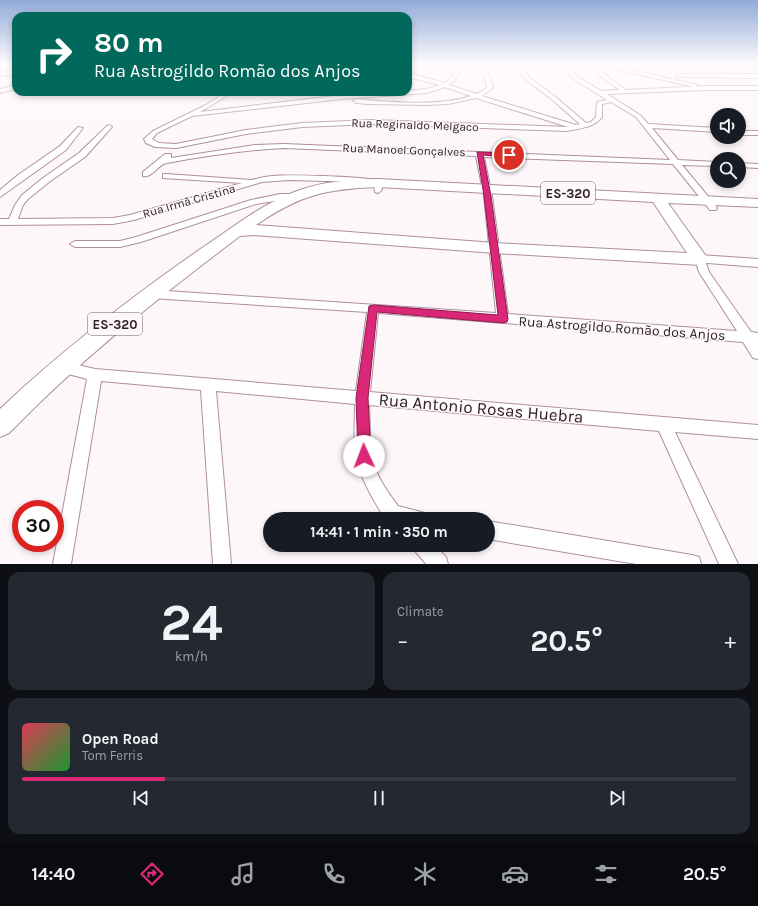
<!DOCTYPE html>
<meta charset="utf-8">
<style>
:root{--surface:#171b24;--page:#242831;--text:#f1f3f6;--muted:#9ea1a6;--line:#363941;--accent:#db2777}
body{margin:0;font-family:Karla,sans-serif;background:var(--page);color:var(--text);height:100vh;display:flex;flex-direction:column;font-size:15px;white-space:nowrap}
*{box-sizing:border-box;margin:0}
p{font-size:13px;color:var(--muted)}
.icon{flex:none;width:22px;height:22px;fill:none;stroke:currentColor;stroke-width:2;stroke-linecap:round;stroke-linejoin:round}
.map{position:relative;height:564px;overflow:hidden}
.panel{display:flex;flex-direction:column;gap:8px;padding:8px;background:#0d0f14;flex:1}
.panel>*{flex:none}
.top-card{position:absolute;left:12px;top:12px;width:400px;height:84px;border-radius:12px;box-shadow:0 2px 6px #0003;background:#00695c;color:#fff;overflow:hidden}
.buttons{position:absolute;left:710px;top:108px;display:grid;gap:8px}
.buttons a{display:grid;place-items:center;width:36px;height:36px;border-radius:50%;background:var(--surface);box-shadow:0 2px 6px #0003;font-size:20px}
.speed{position:absolute;left:12px;top:500px;display:flex;gap:8px;font-size:20px;font-weight:700;text-align:center}
.speed>*{display:grid;place-content:center;width:52px;height:52px;border-radius:50%;background:var(--surface);box-shadow:0 2px 6px #0003;line-height:1}
.speed .limit{border:6px solid #d22;background:#fff;color:#111}
.pin{position:absolute;display:grid;place-items:center;width:34px;height:34px;color:#fff;margin:-17px;border:2px solid #fff;border-radius:50%;box-shadow:0 1px 4px #0007}
.me{position:absolute;width:44px;margin:-22px;rotate:358deg;stroke-linejoin:round;filter:drop-shadow(0 0 3px #0008)}
.turn{display:flex;align-items:center;gap:14px;height:84px;padding:0 16px;font-size:18px}
.turn .icon{width:52px;height:52px;stroke-width:2.5}
.turn b{display:block;font-size:28px;line-height:34px}
.big{font-size:30px;font-weight:700;line-height:1.1}
.panel .widget{flex:1;display:flex;flex-direction:column;justify-content:center;gap:6px;min-width:0;padding:0 14px;border-radius:12px;background:var(--page)}
.panel .dial{align-items:center;gap:0}
.dial b{font-size:52px;line-height:1}
.song{display:flex;align-items:center;gap:12px}
.cover{width:48px;height:48px;border-radius:6px;background:linear-gradient(135deg,hsl(350 70% 55%),hsl(130 70% 35%))}
.played{height:4px;border-radius:2px;background:linear-gradient(90deg,var(--accent) 20%,var(--line) 20%)}
.keys{display:flex;justify-content:space-around;direction:ltr}
.heat{display:flex;justify-content:space-between;align-items:center;font-size:22px;direction:ltr}
.panel .tiles{flex:1;display:grid;gap:8px;grid-template-columns:1fr 1fr}
.widget:last-child{grid-column:span 2}
.trip{position:absolute;left:263px;top:512px;width:232px;height:40px;border-radius:20px;background:var(--surface);box-shadow:0 2px 6px #0003;font-weight:700;line-height:40px;text-align:center}
.tab-bar{display:flex;height:64px;justify-content:space-around;align-items:center;background:#090b0e;color:var(--muted)}
.tab-bar .icon{width:28px;height:28px}
.tab-bar .current{color:var(--accent)}
.tab-bar b{font-size:18px;color:var(--text)}
.map>svg:first-child{display:block}
</style>
<div class="map">
<svg width="758" height="564" viewBox="0 0 758 564">
<rect width="100%" height="100%" fill="#fef7fa"/>
<g fill="none" stroke-linecap="round" stroke-linejoin="round">
<defs>
<g id="minor">
<path d="M414,65h4l-1,6 -5,3 33,9 4,-3 5,-8 -1,-7h4l3,7 -7,10 -4,3 28,9 10,-6 -2,-9 -7,-14h4l9,14 2,9 -11,8 94,29 4,-1 -31,-27 -23,-17 -12,-15h5l11,13 23,17 33,28 5,-1 5,-5 1,-15 10,-2 -35,-22 -10,-13h5l9,11 25,15 19,-1 -20,-14 -3,-5 4,-6h8l89,20 -3,2 -90,-20 -2,4 1,3 22,16 81,-4h51v4h-51l-100,4 33,21 8,9 69,4v4l-65,-4 26,32 39,2v4l-35,-1 34,41 1,2 -1,2h-6l-37,-46 -189,-7 8,39 16,118 229,17 -38,-59 -4,-13 5,-3 4,1 5,15 42,60 7,1v26l-5,-1 -10,-16 -365,-29 -8,79 388,33v14l-83,-7 63,132h-19l-60,-133 -290,-26c1,16 0,35 3,51 3,19 15,35 26,50l27,7 3,6h-43c-12,-20 -24,-39 -29,-62 -3,-15 -1,-37 -1,-53l-139,-13 15,173h-18l-12,-174 -100,-9 -30,183h-18l34,-185 -30,-8 -2,-4 2,-4 5,-2 33,8 261,22 11,-79 -216,-14 -4,-1 -2,-3 2,-3 4,-1 345,23 -12,-117 -8,-40 -192,-8c-39,2 -79,8 -117,15 -9,1 -14,15 -24,13v-4l22,-18h6v4l84,-13 29,-1 386,16 -34,-43 -25,-15 -9,2v13c-9,11 -21,11 -35,14l-195,-7 -70,3 -56,7 -70,14 -21,-1 -9,-4 -2,-4 9,-8 53,-26 20,-13h69l-3,2 -60,-1 -32,19 142,-17 66,-3v-1l18,-2 14,-4 -32,-8v-4l4,-3zM445,87l26,9c-34,11 -80,6 -115,3l-3,2 3,2 12,1 59,1 21,-1 28,-6 92,29 -196,-7 -70,3 -56,7 -70,14 -17,-1 -7,-4 5,-6 35,-17 150,-17 85,-6z"/>
<polygon points="649,65 758,65 758,69 672,69 651,66"/>
<polygon points="0,71 16,72 16,76 0,75"/>
<polygon points="679,74 758,74 758,78 677,77 676,76"/>
<polygon points="16,85 16,89 0,93 0,89"/>
<path d="M109,125l3,2 -1,1 -26,29 -36,25 -21,17 -5,6 -5,14 95,-1 17,-3 112,-32 -79,-5v-4h3l86,6c23,-7 48,-4 71,-4 19,1 39,1 58,5l1,9 -4,3 -3,-1 -1,-7 -10,-3 -75,-2 -27,2 -128,38 -21,4 -113,1v-6h9l6,-14 7,-10 21,-17 36,-25 28,-27z"/>
<polygon points="78,127 83,128 66,150 0,197 0,190 18,175 60,146"/>
<rect x="739" y="131" width="19" height="4"/>
<polygon points="739,163 758,164 758,168 739,167"/>
<polygon points="280,194 294,194 298,197 294,200 280,200 256,204 141,242 120,247 75,247 70,244 75,241 120,241 136,237 251,200"/>
<polygon points="488,521 692,555 699,557 701,564 636,564 488,539"/>
<polygon points="412,545 434,545 446,557 448,564 426,564 415,551"/>
</g>
<polygon id="tertiary" points="700,255 758,259 758,267 695,262 693,259 695,256"/>
<path id="primary" d="M378,179l380,20v8l-90,-4 40,56 -2,4 -6,2 -205,-12 -241,-18 -14,1c-81,61 -160,124 -231,197l-9,4v-28c62,-59 129,-110 199,-159 32,-21 62,-46 98,-59 26,-10 54,-11 81,-12zM378,187l275,15 34,51 -192,-10 -239,-18c44,-30 69,-36 122,-38z"/>
</defs>
<use href="#minor" stroke="#af8e9d" stroke-width="2"/>
<use href="#tertiary" stroke="#af8e9d" stroke-width="2"/>
<use href="#primary" stroke="#af8e9d" stroke-width="2"/>
<use href="#minor" fill="#fff" fill-rule="evenodd"/>
<use href="#tertiary" fill="#fff" fill-rule="evenodd"/>
<use href="#primary" fill="#fff" fill-rule="evenodd"/>
</g>
<linearGradient id="sky" x2="0" y2="1"><stop stop-color="#91abd8"/><stop offset="0.45" stop-color="#fffbfd"/><stop offset="1" stop-color="#fffbfd" stop-opacity="0"/></linearGradient>
<rect width="758" height="144" fill="url(#sky)"/>
<polygon fill="#db2777" stroke="#8e194d" points="477,152 509,153 512,155 509,157 483,155 491,196 508,319 507,322 503,323 377,312 368,398 371,456 369,461 364,463 360,461 358,456 356,398 369,306 373,305 498,315 484,196"/>
<g text-anchor="middle" stroke-width="3" stroke-linejoin="round" paint-order="stroke">
<g font-size="12" fill="#2e2127" stroke="#fef7fa">
<text transform="translate(415 125) rotate(2)" y="4">Rua Reginaldo Melgaco</text>
<text transform="translate(404 150) rotate(2)" y="4">Rua Manoel Gonçalves</text>
<text transform="translate(189 201) rotate(-16)" y="4">Rua Irmã Cristina</text>
</g>
<g fill="#fef7fa" stroke="#6c6166" stroke-width="1">
<rect x="541" y="182" width="54" height="22" rx="3"/>
<rect x="88" y="313" width="54" height="22" rx="3"/>
</g>
<g font-size="13" font-weight="bold" fill="#2e2127">
<text x="568" y="198">ES-320</text>
<text x="115" y="329">ES-320</text>
</g>
<g font-size="14" fill="#2e2127" stroke="#fef7fa">
<text transform="translate(622 328) rotate(4)" y="5">Rua Astrogildo Romão dos Anjos</text>
</g>
<g font-size="17" fill="#2e2127" stroke="#fef7fa">
<text transform="translate(481 408) rotate(5)" y="6">Rua Antonio Rosas Huebra</text>
</g>
</g>
</svg>
<div class="buttons">
<a><svg class="icon" aria-label="sound" viewBox="0 0 24 24"><path d="M4 9h4l5-4v14l-5-4H4zM17 9q2 3 0 6"/></svg></a>
<a><svg class="icon" aria-label="search" viewBox="0 0 24 24"><circle cx="10" cy="10" r="6"/><path d="M15 15l6 6"/></svg></a>
</div>
<div class="speed"><div class="limit">30</div></div>
<div class="pin" style="left:509px;top:155px;background:#d93025"><svg class="icon" aria-label="arrive" viewBox="0 0 24 24"><path d="M6 21V4h12l-3 4 3 4H6"/></svg></div>
<svg class="me" style="left:364px;top:456px" viewBox="-20 -20 40 40"><circle r="19" fill="#fff"/><path d="M0-13L10 11 0 6-10 11z" fill="#db2777"/></svg>
<div class="trip">14:41 · 1 min · 350 m</div>
<div class="top-card">
<div class="turn"><svg class="icon" aria-label="right" viewBox="0 0 24 24"><path d="M7 20v-9h11M14 6l5 5-5 5"/></svg><div><b>80 m</b>Rua Astrogildo Romão dos Anjos</div></div>
</div>
</div>
<section class="panel">
<div class="tiles">
<div class="widget dial"><b>24</b><p>km/h</p></div>
<div class="widget"><p>Climate</p>
<div class="heat"><a>−</a><b class="big">20.5°</b><a>+</a></div>
</div>
<div class="widget">
<div class="song"><i class="cover"></i><div><b>Open Road</b><p>Tom Ferris</p></div></div>
<div class="played"></div>
<div class="keys"><svg class="icon" aria-label="previous" viewBox="0 0 24 24"><path d="M18 5L8 12l10 7zM5 5v14"/></svg><svg class="icon" aria-label="pause" viewBox="0 0 24 24"><path d="M8 5v14M16 5v14"/></svg><svg class="icon" aria-label="next" viewBox="0 0 24 24"><path d="M6 5l10 7-10 7zM19 5v14"/></svg></div>
</div>
</div>
</section>
<nav class="tab-bar">
<b>14:40</b>
<svg class="icon current" aria-label="directions" viewBox="0 0 24 24"><path d="M12 3l9 9-9 9-9-9zM9 14v-3h6M13 9l2 2-2 2"/></svg>
<svg class="icon" aria-label="music" viewBox="0 0 24 24"><path d="M9 18V5l10-2v13"/><circle cx="6" cy="18" r="3"/><circle cx="16" cy="16" r="3"/></svg>
<svg class="icon" aria-label="phone" viewBox="0 0 24 24"><path d="M5 4h4l2 5-3 2q2 4 5 5l2-3 5 2v4C11 20 4 13 5 4z"/></svg>
<svg class="icon" aria-label="climate" viewBox="0 0 24 24"><path d="M12 3v18M4 7l16 10M4 17L20 7"/></svg>
<svg class="icon" aria-label="car" viewBox="0 0 24 24"><path d="M5 17H2v-5l4-1 3-4h7l3 4 3 1v5h-3M9 17h6M6 11h13"/><circle cx="7" cy="17" r="2"/><circle cx="17" cy="17" r="2"/></svg>
<svg class="icon" aria-label="filters" viewBox="0 0 24 24"><path d="M4 7h16M4 17h16"/><circle cx="9" cy="7" r="2"/><circle cx="15" cy="17" r="2"/></svg>
<b>20.5°</b>
</nav>
